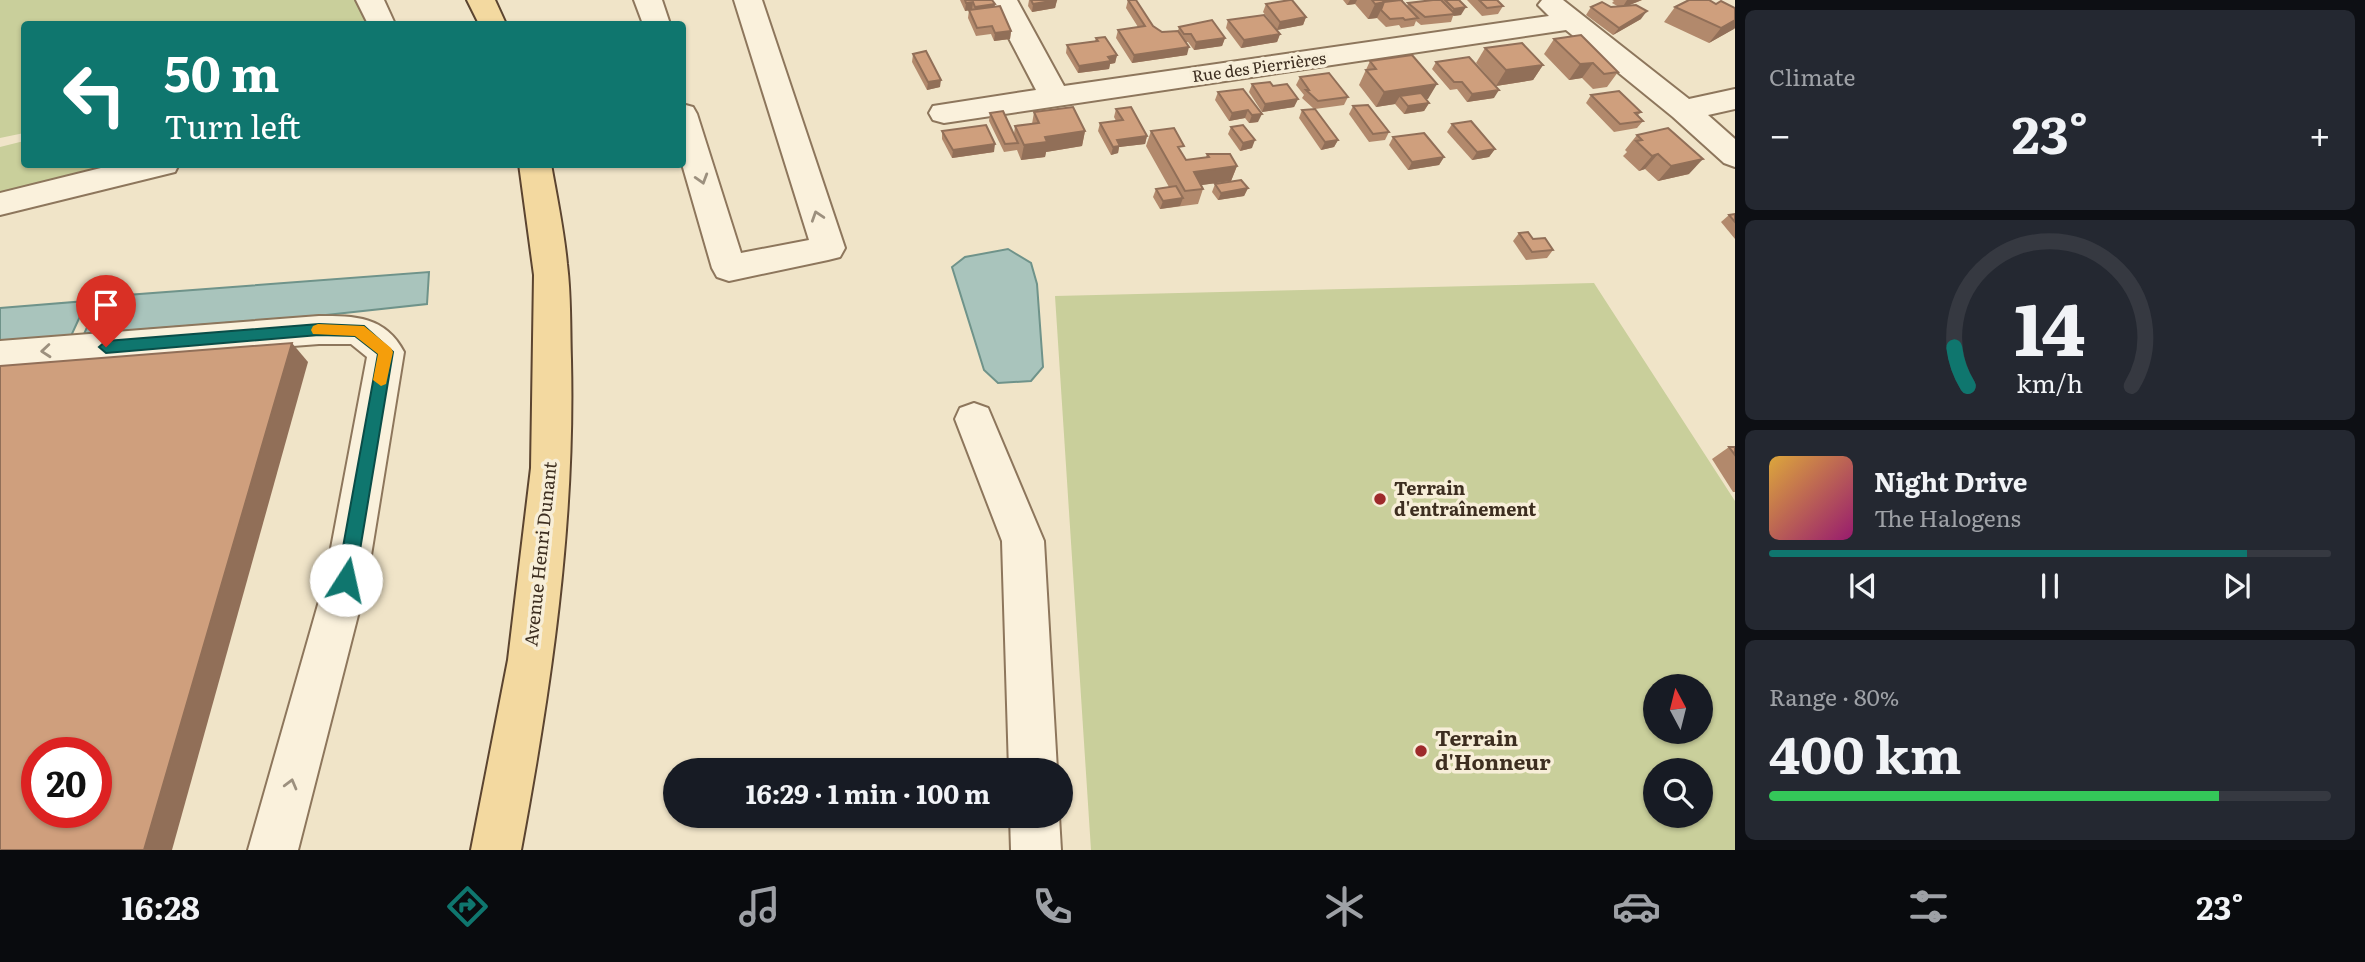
<!DOCTYPE html>
<meta charset="utf-8">
<style>
:root{--surface:#171b24;--page:#242831;--text:#f1f3f6;--muted:#9ea1a6;--line:#363941;--accent:#0f766e}
body{margin:0;font-family:Literata,serif;background:var(--page);color:var(--text);height:100vh;display:flex;flex-direction:column;font-size:26px;white-space:nowrap}
*{box-sizing:border-box;margin:0}
p{font-size:23px;color:var(--muted)}
.icon{flex:none;width:38px;height:38px;fill:none;stroke:currentColor;stroke-width:2;stroke-linecap:round;stroke-linejoin:round}
.map{position:relative;flex:1;overflow:hidden}
.sheet{display:flex;flex-direction:column;gap:10px;padding:10px;background:#0d0f14;width:630px}
.sheet>*{flex:none}
.guide{position:absolute;left:21px;top:21px;width:665px;height:147px;border-radius:7px;box-shadow:0 2px 5px #0004;background:#0f766e;color:#fff;overflow:hidden}
.needle{width:46px;rotate:353deg}
.fabs{position:absolute;left:1643px;top:674px;display:grid;gap:14px}
.fabs a{display:grid;place-items:center;width:70px;height:70px;border-radius:50%;background:var(--surface);box-shadow:0 2px 5px #0004;font-size:35px}
.speed{position:absolute;left:21px;top:737px;display:flex;gap:14px;font-size:35px;font-weight:700;text-align:center}
.speed>*{display:grid;place-content:center;width:91px;height:91px;border-radius:50%;background:var(--surface);box-shadow:0 2px 5px #0004;line-height:1}
.speed .limit{border:10px solid #d22;background:#fff;color:#111}
.pin{position:absolute;display:grid;place-items:center;width:60px;height:60px;color:#fff;margin:-72px -30px;border-radius:50% 50% 50% 0;rotate:-45deg;box-shadow:0 0 7px #0007}
.pin .icon{rotate:45deg}
.me{position:absolute;width:77px;margin:-38px;rotate:10deg;stroke-linejoin:round;filter:drop-shadow(0 0 5px #0008)}
.turn{display:flex;align-items:center;gap:24px;height:147px;padding:0 28px;font-size:32px}
.turn .icon{width:91px;height:91px;stroke-width:2.5}
.turn b{display:block;font-size:49px;line-height:60px}
.big{font-size:52px;font-weight:700;line-height:1.1}
.sheet .card{flex:1;display:flex;flex-direction:column;justify-content:center;gap:10px;min-width:0;padding:0 24px;border-radius:10px;background:var(--page)}
.sheet .dial{align-items:center;gap:0}
.dial svg{height:182px;overflow:visible;fill:none;stroke:var(--line);stroke-width:7;stroke-linecap:round;text-anchor:middle}
.dial text{fill:var(--text);stroke:none}
.song{display:flex;align-items:center;gap:21px}
.cover{width:84px;height:84px;border-radius:10px;background:linear-gradient(135deg,hsl(40 70% 55%),hsl(320 70% 35%))}
.played{height:7px;border-radius:4px;background:linear-gradient(90deg,var(--accent) 85%,var(--line) 85%)}
.keys{display:flex;justify-content:space-around;direction:ltr}
.heat{display:flex;justify-content:space-between;align-items:center;font-size:38px;direction:ltr}
.charge{height:10px;border-radius:5px;background:linear-gradient(90deg,#34c759 80%,var(--line) 0)}
.trip{position:absolute;left:663px;top:758px;width:410px;height:70px;border-radius:35px;background:var(--surface);box-shadow:0 2px 5px #0004;font-weight:700;line-height:70px;text-align:center}
.tab-bar{display:flex;height:112px;justify-content:space-around;align-items:center;background:#090b0e;color:var(--muted)}
.tab-bar .icon{width:49px;height:49px}
.tab-bar .active{color:var(--accent)}
.tab-bar b{font-size:32px;color:var(--text)}
main{display:flex;flex:1;min-height:0}
.map>svg:first-child{display:block}
</style>
<main>
<div class="map">
<svg width="1735" height="850" viewBox="0 0 1735 850">
<rect width="100%" height="100%" fill="#f0e4c8"/>
<g fill="#c9cf9b" fill-rule="evenodd">
<polygon points="0,0 357,0 370,24 24,24 24,133 0,138"/>
<polygon points="24,141 24,164 125,165 0,195 0,147"/>
<path d="M1594,283l141,218v349h-644l-36,-554zM1656,686h45v46h-45zM1701,770v46h-45v-46z"/>
</g>
<g fill="#a9c4bc" stroke="#6f938a" stroke-width="2">
<polygon points="1008,249 1031,263 1037,284 1043,367 1031,381 998,383 984,370 952,267 965,257"/>
<polygon points="429,272 427,304 326,315 84,334 100,297"/>
<polygon points="87,301 71,336 0,341 0,308"/>
</g>
<g fill="none" stroke-linecap="round" stroke-linejoin="round">
<defs>
<g id="minor">
<polygon points="356,0 384,0 395,24 368,24"/>
<polygon points="634,0 662,0 670,24 643,24"/>
<polygon points="734,0 762,0 845,248 840,257 828,260 729,281 717,277 712,268 682,164 682,104 693,107 697,114 741,253 809,240"/>
<polygon points="989,0 1017,0 1064,86 1549,16 1538,5 1542,0 1563,0 1689,99 1735,89 1735,109 1708,115 1735,139 1735,167 1724,163 1673,117 1566,30 944,123 933,120 929,113 933,106 1036,90"/>
<polygon points="117,164 179,164 175,172 0,215 0,193"/>
<path d="M319,316c36,0 66,0 85,36l-37,228 -69,270h-50l77,-270 42,-223 -16,-13h-32l-319,25v-28z"/>
<polygon points="974,403 988,408 1044,541 1057,770 1009,770 1002,541 955,419 960,408"/>
<polygon points="1010,816 1059,816 1061,850 1011,850"/>
</g>
<g id="major">
<polygon points="467,0 495,0 506,24 479,24"/>
<path d="M519,164h32c6,34 13,67 16,100 4,32 3,64 4,96 4,165 -20,328 -50,490h-50l37,-190 23,-192 3,-193z"/>
</g>
</defs>
<use href="#minor" stroke="#8d765c" stroke-width="4"/>
<use href="#major" stroke="#5b4430" stroke-width="4"/>
<use href="#minor" fill="#faf1dc" fill-rule="evenodd"/>
<use href="#major" fill="#f3d9a0" fill-rule="evenodd"/>
</g>
<g fill="#b2896c">
<polygon points="960,0 992,0 995,4 994,7 1011,31 1010,39 994,41 991,34 976,36 968,18 969,10 965,11"/>
<polygon points="1029,0 1057,0 1055,8 1032,12 1028,6"/>
<polygon points="1128,0 1153,26 1162,32 1178,31 1179,27 1225,38 1222,46 1194,50 1188,42 1186,42 1187,55 1132,63 1116,38 1118,30 1138,27 1126,8"/>
<polygon points="1343,0 1403,0 1402,1 1407,6 1408,3 1433,0 1459,0 1461,15 1453,16 1451,22 1421,25 1416,21 1414,26 1401,28 1399,25 1386,27 1377,18 1368,19 1355,4 1347,5"/>
<polygon points="1467,0 1497,0 1503,6 1498,14 1482,16"/>
<polygon points="1612,0 1642,0 1627,6 1641,19 1613,35 1586,15 1591,7 1619,7 1612,3 1614,1"/>
<polygon points="1266,4 1306,17 1303,25 1277,30 1263,12"/>
<polygon points="1716,4 1735,8 1735,28 1709,43 1664,22 1675,7"/>
<polygon points="1228,20 1280,34 1277,42 1241,48 1226,28"/>
<polygon points="1096,38 1117,55 1115,63 1110,64 1109,69 1078,73 1066,53 1067,45 1095,41"/>
<polygon points="1554,39 1618,72 1607,87 1593,89 1582,78 1569,80 1544,54"/>
<polygon points="1485,48 1543,65 1533,80 1496,86 1476,63"/>
<polygon points="913,54 940,87 927,90 912,62"/>
<polygon points="1370,61 1428,99 1426,99 1429,103 1424,111 1404,114 1395,104 1376,107 1359,85"/>
<polygon points="1436,62 1494,98 1467,102 1457,89 1450,90 1432,69"/>
<polygon points="1300,77 1348,97 1344,105 1315,109 1338,140 1334,147 1321,150 1299,118 1302,110 1314,109 1302,98 1304,95 1296,85"/>
<polygon points="1252,84 1273,86 1298,99 1294,107 1262,112 1249,92"/>
<polygon points="1243,89 1258,122 1249,123 1245,118 1229,121 1215,100 1218,92"/>
<polygon points="1591,95 1641,112 1638,115 1643,121 1637,128 1614,132 1586,103"/>
<polygon points="1353,106 1389,132 1385,140 1369,142 1349,114"/>
<polygon points="1116,109 1147,136 1145,144 1119,147 1118,153 1111,155 1098,131 1100,123 1116,121 1114,117"/>
<polygon points="1034,112 1085,131 1082,146 1046,152 1045,157 1021,160 1017,150 1004,152 989,121 990,113 1014,134 1015,126 1032,124"/>
<polygon points="1452,124 1495,149 1489,157 1472,160 1447,132"/>
<polygon points="1231,127 1252,148 1240,151 1228,134"/>
<polygon points="942,131 994,152 952,158 942,139"/>
<polygon points="1151,131 1182,153 1186,160 1206,157 1207,154 1237,166 1231,181 1201,185 1203,189 1198,204 1160,209 1153,197 1156,189 1169,187 1146,146"/>
<polygon points="1637,135 1689,174 1658,181 1645,169 1639,171 1623,156 1627,152 1625,150"/>
<polygon points="1393,137 1444,157 1439,165 1408,170 1389,145"/>
<polygon points="1215,184 1248,188 1244,196 1218,200 1212,192"/>
<polygon points="1735,214 1735,239 1721,222 1729,215"/>
<polygon points="1519,233 1533,239 1553,250 1547,258 1526,260 1513,241"/>
<polygon points="1729,447 1735,447 1735,492 1733,492 1712,459"/>
</g>
<g fill="#916f58">
<polygon points="1057,0 1055,8 1032,12 1033,4"/>
<polygon points="1350,0 1357,0 1355,4 1347,5"/>
<polygon points="1377,0 1403,0 1399,7 1381,10 1377,18 1368,19"/>
<polygon points="1627,0 1642,0 1622,8"/>
<polygon points="973,2 972,10 965,11 966,3"/>
<polygon points="995,4 994,12 974,15 975,7"/>
<polygon points="1466,7 1461,15 1453,16 1455,14 1451,14 1454,9"/>
<polygon points="1647,11 1641,19 1613,35 1619,28"/>
<polygon points="1306,17 1303,25 1277,30 1280,22"/>
<polygon points="1735,20 1735,28 1734,29 1709,43 1721,28"/>
<polygon points="1011,31 1010,39 994,41 995,33"/>
<polygon points="1280,34 1277,42 1241,48 1244,40"/>
<polygon points="1225,38 1222,46 1194,50 1196,42"/>
<polygon points="1189,47 1187,55 1132,63 1134,55"/>
<polygon points="1117,55 1115,63 1110,64 1109,69 1078,73 1079,66 1108,57"/>
<polygon points="1593,63 1582,78 1569,80 1580,64"/>
<polygon points="1543,65 1533,80 1496,86 1506,70"/>
<polygon points="941,80 940,87 927,90 928,82"/>
<polygon points="1437,84 1428,99 1405,102 1400,96 1395,104 1376,107 1384,92"/>
<polygon points="1499,90 1494,98 1467,102 1472,94"/>
<polygon points="1298,99 1294,107 1262,112 1265,104"/>
<polygon points="1429,103 1424,111 1404,114 1408,106"/>
<polygon points="1248,110 1245,118 1229,121 1232,113"/>
<polygon points="1262,114 1258,122 1249,123 1252,115"/>
<polygon points="1085,131 1082,146 1046,152 1045,157 1021,160 1024,145 1045,137"/>
<polygon points="1147,136 1145,144 1119,147 1118,153 1111,155 1113,147 1117,140"/>
<polygon points="1255,140 1252,148 1240,151 1243,143"/>
<polygon points="1338,140 1334,147 1321,150 1325,142"/>
<polygon points="995,144 994,152 952,158 953,150"/>
<polygon points="1495,149 1489,157 1472,160 1477,152"/>
<polygon points="1658,154 1645,169 1639,171 1652,156"/>
<polygon points="1444,157 1439,165 1408,170 1412,162"/>
<polygon points="1703,159 1689,174 1658,181 1671,166"/>
<polygon points="1237,166 1231,181 1188,187 1194,172"/>
<polygon points="1248,188 1244,196 1218,200 1221,193"/>
<polygon points="1183,198 1180,206 1160,209 1163,201"/>
<polygon points="292,343 308,362 172,850 144,850"/>
</g>
<g fill="#cf9f7d" stroke="#916f58" stroke-width="2" fill-rule="evenodd">
<polygon points="965,0 992,0 995,4 975,7 973,2 966,3"/>
<polygon points="1031,0 1057,0 1033,4"/>
<polygon points="1128,0 1136,0 1153,26 1162,32 1178,31 1189,47 1134,55 1118,30 1145,26"/>
<polygon points="1290,0 1292,0 1306,17 1280,22 1266,4"/>
<polygon points="1372,0 1382,0 1385,2 1375,4"/>
<polygon points="1401,0 1418,18 1405,20 1403,18 1390,19 1381,10 1384,2"/>
<polygon points="1433,0 1441,0 1455,14 1425,17 1408,3"/>
<polygon points="1445,0 1459,0 1466,7 1454,9"/>
<polygon points="1479,0 1497,0 1503,6 1487,8"/>
<polygon points="1689,0 1709,0 1716,4 1721,1 1735,8 1735,20 1721,28 1675,7"/>
<polygon points="1602,2 1611,7 1636,5 1647,11 1619,28 1591,7"/>
<polygon points="1000,6 1011,31 995,33 992,26 977,28 969,10"/>
<polygon points="1264,15 1280,34 1244,40 1228,20"/>
<polygon points="1212,20 1225,38 1196,42 1191,34 1184,34 1179,27"/>
<polygon points="1581,35 1618,72 1604,74 1593,63 1580,64 1554,39"/>
<polygon points="1105,37 1117,55 1108,57 1111,61 1079,66 1067,45 1098,41 1096,38"/>
<polygon points="1522,43 1543,65 1506,70 1485,48"/>
<polygon points="926,51 941,80 928,82 913,54"/>
<polygon points="1412,55 1437,84 1384,92 1366,70 1376,69 1370,61"/>
<polygon points="1469,57 1499,90 1472,94 1462,82 1454,82 1436,62"/>
<polygon points="1329,73 1348,97 1318,101 1306,90 1309,90 1300,77"/>
<polygon points="1270,82 1273,86 1287,84 1298,99 1265,104 1252,84"/>
<polygon points="1243,89 1262,114 1252,115 1248,110 1232,113 1218,92"/>
<polygon points="1619,91 1641,112 1635,113 1643,121 1620,124 1591,95"/>
<polygon points="1421,93 1429,103 1408,106 1400,96"/>
<polygon points="1368,105 1389,132 1373,134 1353,106"/>
<polygon points="1073,107 1085,131 1045,137 1047,142 1024,145 1015,126 1039,123 1034,112"/>
<polygon points="1131,107 1147,136 1117,140 1120,146 1113,147 1100,123 1123,120 1116,109"/>
<polygon points="1315,109 1338,140 1325,142 1302,110"/>
<polygon points="1003,111 1018,143 1005,144 990,113"/>
<polygon points="1471,121 1495,149 1477,152 1452,124"/>
<polygon points="986,125 995,144 953,150 942,131"/>
<polygon points="1243,125 1255,140 1243,143 1231,127"/>
<polygon points="1174,128 1184,146 1178,147 1186,160 1209,157 1207,154 1230,154 1237,166 1194,172 1203,189 1185,191 1151,131"/>
<polygon points="1668,128 1703,159 1671,166 1658,154 1652,156 1636,141 1642,140 1637,135"/>
<polygon points="1424,133 1444,157 1412,162 1393,137"/>
<polygon points="1241,180 1248,188 1221,193 1215,184"/>
<polygon points="1176,186 1183,198 1163,201 1156,189"/>
<polygon points="1735,214 1735,222 1729,215"/>
<polygon points="1528,232 1533,239 1545,238 1553,250 1532,252 1519,233"/>
<path d="M292,343l-148,507h-144v-484zM37,752h59v60h-59z"/>
<polygon points="1729,447 1735,447 1735,455"/>
</g>
<defs><path id="oneway-chevron" d="M-2-3.5L2.5 0L-2 3.5" fill="none" stroke-width="1.6" stroke-linecap="round" stroke-linejoin="round" transform="scale(1.75)"/></defs>
<g stroke="#9c907e">
<use href="#oneway-chevron" transform="translate(702 179) rotate(73)"/>
<use href="#oneway-chevron" transform="translate(817 216) rotate(-108)"/>
<use href="#oneway-chevron" transform="translate(46 351) rotate(175)"/>
<use href="#oneway-chevron" transform="translate(291 784) rotate(-75)"/>
</g>
<polygon fill="#0f766e" stroke="#0a4d48" stroke-width="2" points="319,324 364,326 393,352 355,580 352,586 346,588 340,586 337,580 378,354 355,336 319,335 106,353 99,347 106,341"/>
<polygon fill="#f59e0b" points="318,324 364,326 391,348 393,352 386,384 381,386 373,380 378,354 355,336 313,334 311,330 313,326"/>
<g fill="#9e2a2b" stroke="#f7eed8" stroke-width="2.5">
<circle cx="1380" cy="499" r="7"/>
<circle cx="1421" cy="751" r="7"/>
</g>
<g text-anchor="middle" stroke-width="7" stroke-linejoin="round" paint-order="stroke">
<g font-size="16" fill="#3d2e20" stroke="#f7eed8">
<text transform="translate(1259 67) rotate(-8)" y="6">Rue des Pierrières</text>
</g>
<g font-size="18" font-weight="bold" fill="#3d2e20" stroke="#f7eed8" text-anchor="start">
<text x="1394" y="495">Terrain<tspan x="1394" dy="21">d'entraînement</tspan></text>
</g>
<g font-size="18" fill="#3d2e20" stroke="#f7eed8">
<text transform="translate(541 554) rotate(-84)" y="6">Avenue Henri Dunant</text>
</g>
<g font-size="21" font-weight="bold" fill="#3d2e20" stroke="#f7eed8" text-anchor="start">
<text x="1435" y="746">Terrain<tspan x="1435" dy="24">d'Honneur</tspan></text>
</g>
</g>
</svg>
<div class="fabs">
<a><svg class="needle" viewBox="-14 -14 28 28"><path d="M0-13l5 13h-10z" fill="#e53935"/><path d="M0 13l5-13h-10z" fill="#9ea1a6"/></svg></a>
<a><svg class="icon" aria-label="search" viewBox="0 0 24 24"><circle cx="10" cy="10" r="6"/><path d="M15 15l6 6"/></svg></a>
</div>
<div class="speed"><div class="limit">20</div></div>
<div class="pin" style="left:106px;top:347px;background:#d93025"><svg class="icon" aria-label="arrive" viewBox="0 0 24 24"><path d="M6 21V4h12l-3 4 3 4H6"/></svg></div>
<svg class="me" style="left:346px;top:580px" viewBox="-20 -20 40 40"><circle r="19" fill="#fff"/><path d="M0-13L10 11 0 6-10 11z" fill="#0f766e"/></svg>
<div class="trip">16:29 · 1 min · 100 m</div>
<div class="guide">
<div class="turn"><svg class="icon" aria-label="left" viewBox="0 0 24 24"><path d="M17 20v-9H6M10 6l-5 5 5 5"/></svg><div><b>50 m</b>Turn left</div></div>
</div>
</div>
<section class="sheet">
<div class="card"><p>Climate</p>
<div class="heat"><a>−</a><b class="big">23°</b><a>+</a></div>
</div>
<div class="card dial"><svg viewBox="0 0 100 80">
<path d="M14 69A42 42 0 1 1 86 69"/>
<path d="M14 69A42 42 0 0 1 8 52" stroke="#0f766e"/>
<text x="50" y="56" font-size="32" font-weight="700">14</text>
<text x="50" y="72" font-size="11">km/h</text>
</svg></div>
<div class="card">
<div class="song"><i class="cover"></i><div><b>Night Drive</b><p>The Halogens</p></div></div>
<div class="played"></div>
<div class="keys"><svg class="icon" aria-label="previous" viewBox="0 0 24 24"><path d="M18 5L8 12l10 7zM5 5v14"/></svg><svg class="icon" aria-label="pause" viewBox="0 0 24 24"><path d="M8 5v14M16 5v14"/></svg><svg class="icon" aria-label="next" viewBox="0 0 24 24"><path d="M6 5l10 7-10 7zM19 5v14"/></svg></div>
</div>
<div class="card"><p>Range · 80%</p><b class="big">400 km</b><div class="charge"></div></div>
</section>
</main>
<nav class="tab-bar">
<b>16:28</b>
<svg class="icon active" aria-label="directions" viewBox="0 0 24 24"><path d="M12 3l9 9-9 9-9-9zM9 14v-3h6M13 9l2 2-2 2"/></svg>
<svg class="icon" aria-label="music" viewBox="0 0 24 24"><path d="M9 18V5l10-2v13"/><circle cx="6" cy="18" r="3"/><circle cx="16" cy="16" r="3"/></svg>
<svg class="icon" aria-label="phone" viewBox="0 0 24 24"><path d="M5 4h4l2 5-3 2q2 4 5 5l2-3 5 2v4C11 20 4 13 5 4z"/></svg>
<svg class="icon" aria-label="climate" viewBox="0 0 24 24"><path d="M12 3v18M4 7l16 10M4 17L20 7"/></svg>
<svg class="icon" aria-label="car" viewBox="0 0 24 24"><path d="M5 17H2v-5l4-1 3-4h7l3 4 3 1v5h-3M9 17h6M6 11h13"/><circle cx="7" cy="17" r="2"/><circle cx="17" cy="17" r="2"/></svg>
<svg class="icon" aria-label="filters" viewBox="0 0 24 24"><path d="M4 7h16M4 17h16"/><circle cx="9" cy="7" r="2"/><circle cx="15" cy="17" r="2"/></svg>
<b>23°</b>
</nav>
